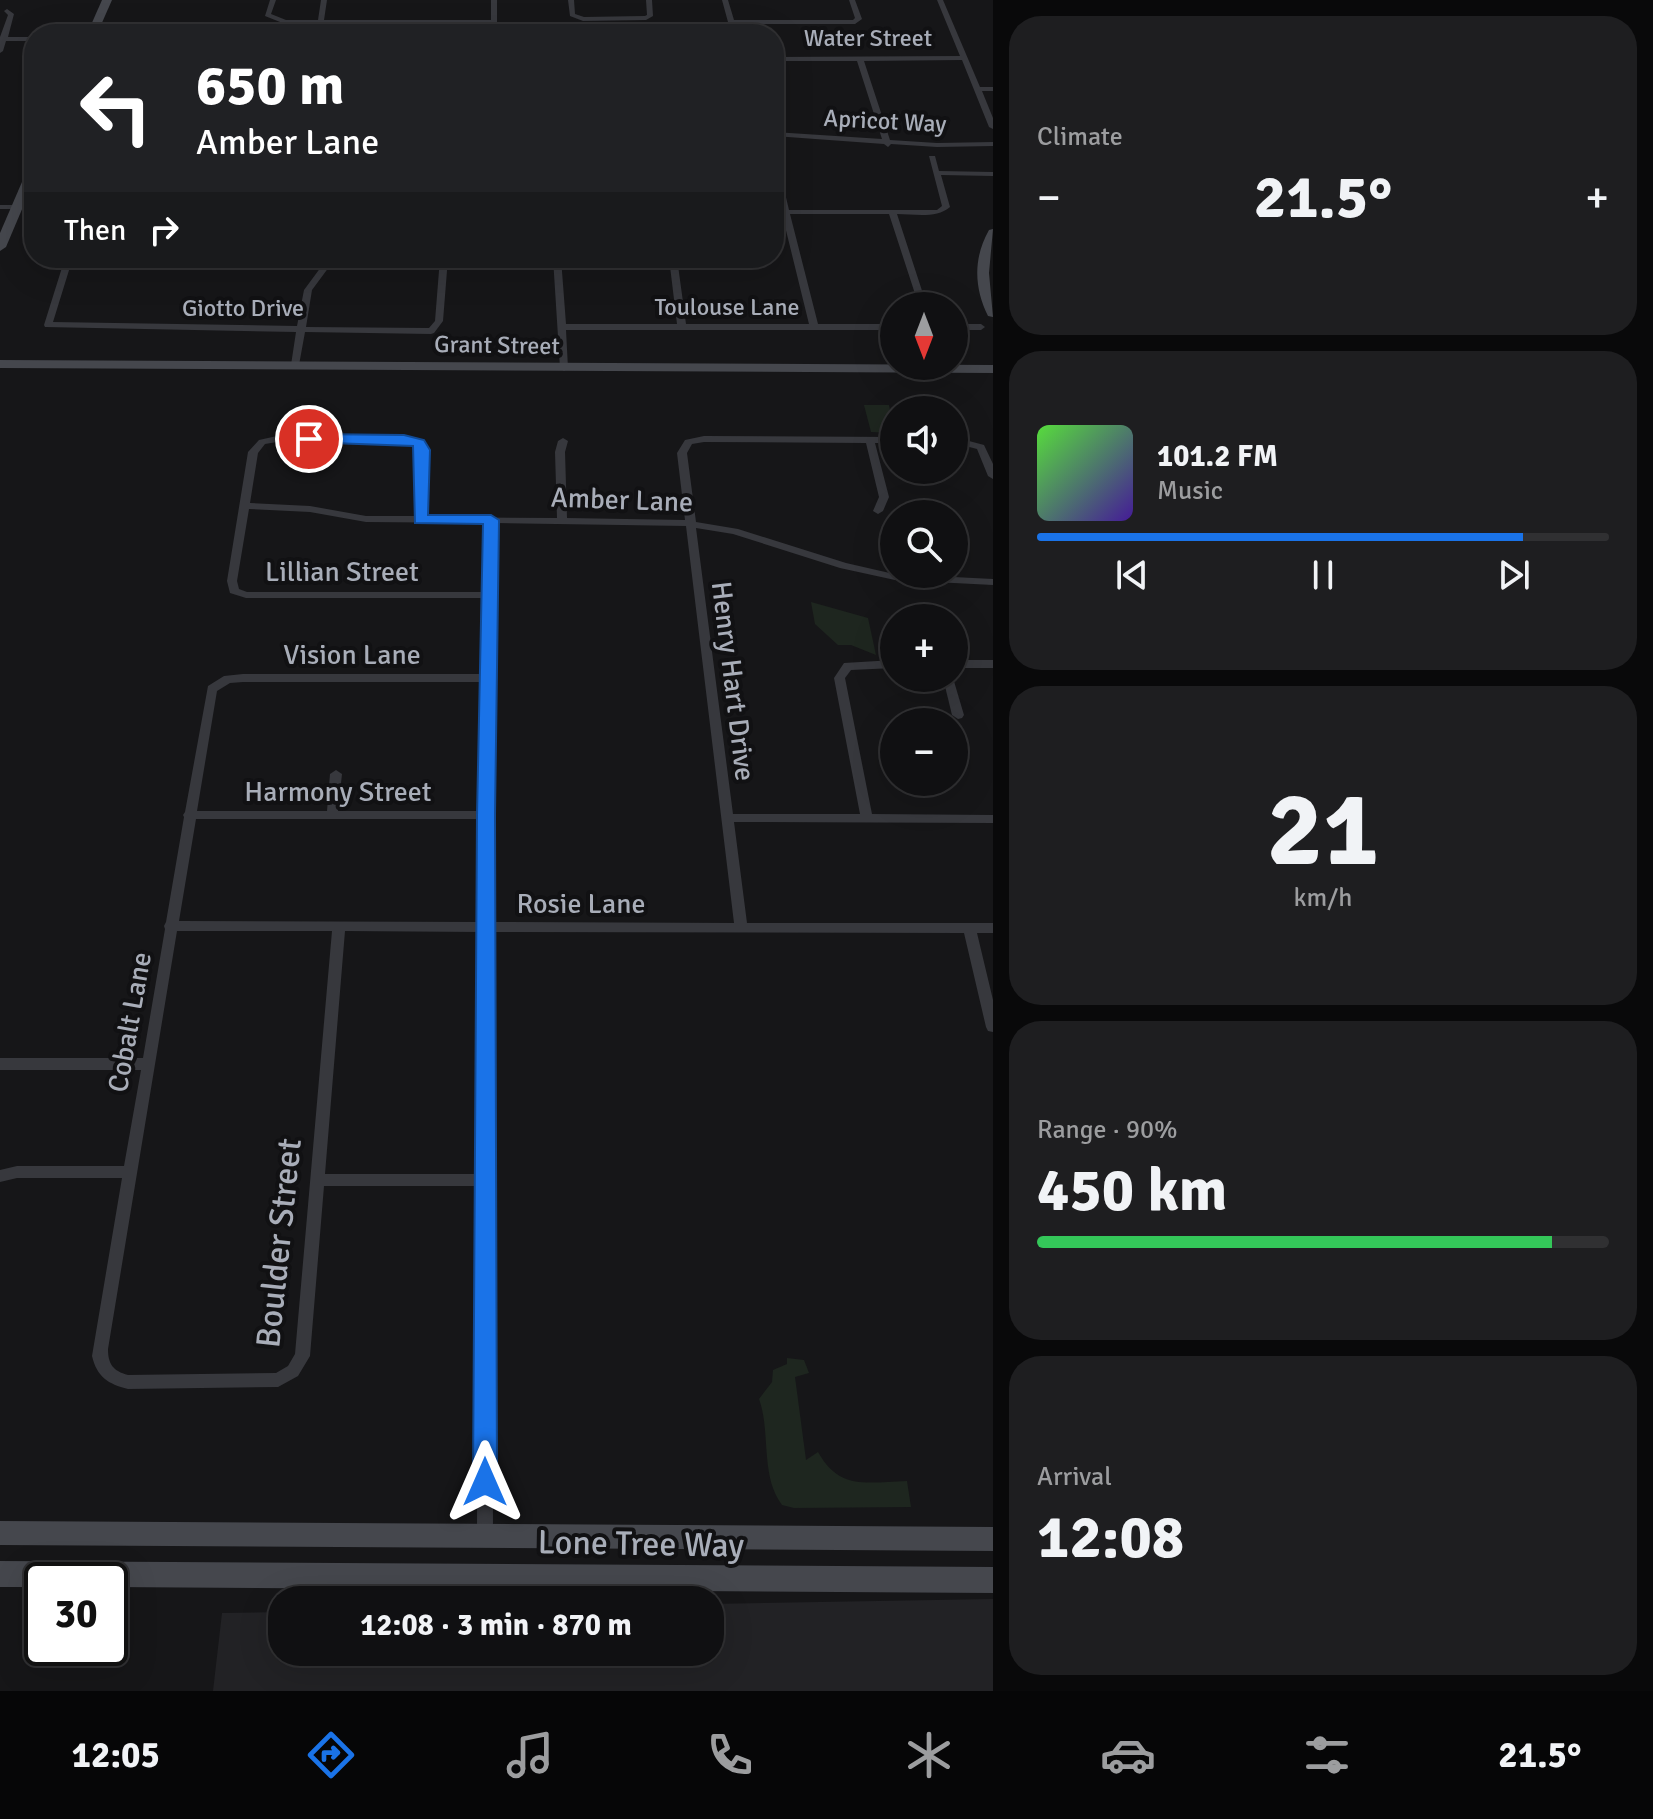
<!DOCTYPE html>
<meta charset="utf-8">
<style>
:root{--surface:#101012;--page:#1e1e20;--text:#f1f3f6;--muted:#9c9d9f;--line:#303032;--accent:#1a73e8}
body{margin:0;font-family:Signika,sans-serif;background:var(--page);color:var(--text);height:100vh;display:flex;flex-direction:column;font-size:30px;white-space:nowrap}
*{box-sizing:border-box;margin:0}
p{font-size:26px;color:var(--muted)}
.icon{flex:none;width:44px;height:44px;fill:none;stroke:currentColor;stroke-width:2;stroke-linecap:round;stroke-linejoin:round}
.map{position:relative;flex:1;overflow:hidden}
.drawer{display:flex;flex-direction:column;gap:16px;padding:16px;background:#09090a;width:660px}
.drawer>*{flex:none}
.guide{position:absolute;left:24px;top:24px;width:760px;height:244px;border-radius:32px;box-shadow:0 8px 32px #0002,0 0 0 2px var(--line);background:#202124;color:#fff;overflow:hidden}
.needle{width:52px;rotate:180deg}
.fabs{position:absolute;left:880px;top:292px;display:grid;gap:16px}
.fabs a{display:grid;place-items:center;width:88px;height:88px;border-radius:50%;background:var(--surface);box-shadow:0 8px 32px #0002,0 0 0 2px var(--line);font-size:40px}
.speed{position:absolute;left:24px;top:1562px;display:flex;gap:16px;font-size:40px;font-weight:700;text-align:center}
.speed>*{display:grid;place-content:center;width:104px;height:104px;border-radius:50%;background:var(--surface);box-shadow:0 8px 32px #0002,0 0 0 2px var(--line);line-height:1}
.speed .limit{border:4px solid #111;border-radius:12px;background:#fff;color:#111}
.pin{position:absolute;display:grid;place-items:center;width:68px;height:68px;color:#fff;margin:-34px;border:4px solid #fff;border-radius:50%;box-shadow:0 2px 8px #0007}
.me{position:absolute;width:88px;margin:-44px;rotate:0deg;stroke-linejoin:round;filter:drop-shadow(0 0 6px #0008)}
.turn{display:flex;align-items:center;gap:28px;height:168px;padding:0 40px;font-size:36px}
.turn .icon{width:104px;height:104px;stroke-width:2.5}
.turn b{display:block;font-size:56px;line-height:68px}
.then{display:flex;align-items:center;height:76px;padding:0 40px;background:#0003;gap:16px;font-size:30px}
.big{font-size:60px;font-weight:800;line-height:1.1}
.drawer .tile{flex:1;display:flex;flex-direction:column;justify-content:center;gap:12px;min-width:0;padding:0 28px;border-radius:32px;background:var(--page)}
.drawer .dial{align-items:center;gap:0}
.dial b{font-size:104px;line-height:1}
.song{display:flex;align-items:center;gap:24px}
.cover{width:96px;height:96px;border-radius:12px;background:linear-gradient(135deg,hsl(110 70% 55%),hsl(260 70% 35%))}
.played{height:8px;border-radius:4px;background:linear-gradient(90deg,var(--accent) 85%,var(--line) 85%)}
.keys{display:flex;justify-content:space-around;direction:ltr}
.heat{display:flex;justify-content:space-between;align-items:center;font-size:44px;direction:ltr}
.charge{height:12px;border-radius:6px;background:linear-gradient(90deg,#34c759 90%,var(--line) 0)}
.trip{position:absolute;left:268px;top:1586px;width:456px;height:80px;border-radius:32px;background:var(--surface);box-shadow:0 8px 32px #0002,0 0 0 2px var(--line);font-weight:800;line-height:80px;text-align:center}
.dock{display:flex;height:128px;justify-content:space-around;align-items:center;background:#060607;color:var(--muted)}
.dock .icon{width:56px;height:56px}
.dock .selected{color:var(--accent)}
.dock b{font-size:36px;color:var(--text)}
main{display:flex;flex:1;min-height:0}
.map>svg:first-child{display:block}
</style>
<main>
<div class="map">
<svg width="993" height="1691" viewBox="0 0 993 1691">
<rect width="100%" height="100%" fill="#161618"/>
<polygon fill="#222225" points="993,1599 993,1691 213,1691 222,1613 282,1612 282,1652 710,1652 710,1604"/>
<g fill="#1e261f">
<polygon points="864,405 889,405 894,433 871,432"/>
<polygon points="811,602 868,618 876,655 851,645 838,645 815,624"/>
<path d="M787,1358l17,2 5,13 -14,4 11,83 12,-8c22,39 49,30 89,29l4,26 -117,1 -12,-3c-22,-29 -11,-73 -23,-106l13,-17 1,-12 14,-6z"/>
</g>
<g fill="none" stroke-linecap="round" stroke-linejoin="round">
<g fill="#37383d" fill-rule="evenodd">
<polygon points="270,0 276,0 271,14 286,20 318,20 321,0 327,0 324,20 491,20 491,0 497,0 497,34 491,34 491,24 324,24 322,34 316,34 317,24 285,24 265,16"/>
<polygon points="568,0 574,0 575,14 584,17 645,16 647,15 646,0 652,0 653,16 646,20 583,21 570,16"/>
<polygon points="722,0 728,0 734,20 853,20 855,18 849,0 855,0 862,19 855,24 731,24 728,22"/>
<polygon points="937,0 943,0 980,87 993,87 993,91 982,91 993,118 993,129 989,127 962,60 864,61 890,140 937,143 993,142 993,146 937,147 891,144 888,147 884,144 774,136 774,132 882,139 857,61 774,61 774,57 960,56"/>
<polygon points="7,9 14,14 8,37 34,37 34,41 6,41 3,51 0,53 0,37 8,15 4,11"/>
<path d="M929,156h6l4,15 54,1v4l-52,-1 9,32c-14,12 -36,7 -53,7l30,92h-8l-30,-92h-99l28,110h76v6h-328l2,38 -4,3 -4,-3 -7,-110h8l5,66h111l-8,-66h8l9,66h123l-27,-110h-8v-4h7l-7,-30v-18l4,2 11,46h148l5,-4z"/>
<rect x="0" y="205" width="34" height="4"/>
<polygon points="65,258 73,258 72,263 211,263 215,265 211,267 70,267 53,322 297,326 304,290 321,267 323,258 331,258 329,267 312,290 306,327 429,328 435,321 440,258 448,258 443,321 434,333 431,334 305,332 299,365 295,368 291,365 296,332 45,327 44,325"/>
<polygon points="954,324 981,324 985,327 981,330 954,330"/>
<path d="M277,436h127l18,5 6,9 -3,67 132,1 -2,-66 3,-11 5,-3 5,3 -3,11 2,66 118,2 -8,-67 8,-13 19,-4 190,1v6h-19l14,54 -6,14 -5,3 -5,-3 6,-14 -13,-54 -162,-1 -12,2 -5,9 9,69 42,7 108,34 48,11 99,5v6l-98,-5 -55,-12 -107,-34 -37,-6 37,286h127l-26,-136 10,-15 50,-3v8l-43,2 -6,8 27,136 121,1v8l-259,-1 13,101h246v10h-16l16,67v32l-5,-1 -2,-4 -22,-94 -472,-1 1,602 -2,6 -6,2 -6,-2 -2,-6 1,-348h-154l-14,170 -12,20 -20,11 -150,2c-20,-5 -31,-12 -36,-33l30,-178h-105l-17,4v-12l17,-4h107l17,-96h-141v-12h143l22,-129 -1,-3 2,-4 18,-105 -1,-2 2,-3 23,-126 16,-10 19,-2h240l1,-76h-238l-16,-5 -3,-12 21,-129 11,-12zM277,442h127l11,3 3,5 -3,66h-49l-56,-10 -60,-3 8,-50 7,-9zM249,509l61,3 56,10 120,1 -1,69h-238l-8,-3 -2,-8zM496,523l190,3 48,397 -242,-1zM243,682h240l-3,129h-142l4,-37 -6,-4 -6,4 -3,37h-130l20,-120 13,-8zM196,819h284v103l-301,-1zM177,931h155l-37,423 -7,12 -12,7 -148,2c-15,-4 -20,-11 -20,-26zM345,931l135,1 -2,242h-153z"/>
<polygon points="954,437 984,445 993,464 993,479 988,476 977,449 954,443"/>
<rect x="954" y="660" width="39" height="8"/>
<polygon points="943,678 953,678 964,715 962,718 958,719 952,715"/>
</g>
<g fill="#45474d" fill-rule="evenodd">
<polygon points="102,0 112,0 97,34 87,34"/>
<polygon points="34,165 34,181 6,247 0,251 0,233 28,168"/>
<path d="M993,229l-4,44 4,44 -5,-1c-14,-28 -15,-58 1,-86z"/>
<polygon points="0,360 993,365 993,373 0,368"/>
<polygon points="0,1521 993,1527 993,1551 0,1545"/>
<polygon points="0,1561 993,1567 993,1593 110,1587 110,1580 42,1580 42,1587 0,1587"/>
</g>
</g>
<polygon fill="#1a73e8" stroke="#114b97" stroke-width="2" points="309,434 404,435 424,440 430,450 428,515 491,515 499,520 495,815 497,1482 494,1490 485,1494 477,1490 473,1482 477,815 483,524 415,523 413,446 304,442 304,436"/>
<g text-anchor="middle" stroke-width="8" stroke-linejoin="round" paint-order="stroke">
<g font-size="24" fill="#a8adb8" stroke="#111113">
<text x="868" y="46">Water Street</text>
<text transform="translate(885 121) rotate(3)" y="8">Apricot Way</text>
<text x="727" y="315">Toulouse Lane</text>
<text x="243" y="316">Giotto Drive</text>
<text transform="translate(497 345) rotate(1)" y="8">Grant Street</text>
</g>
<g font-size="28" fill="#a8adb8" stroke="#111113">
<text transform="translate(622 499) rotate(2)" y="10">Amber Lane</text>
<text x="342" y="581">Lillian Street</text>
<text x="352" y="664">Vision Lane</text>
<text transform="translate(734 681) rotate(83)" y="10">Henry Hart Drive</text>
<text x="338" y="801">Harmony Street</text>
<text x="581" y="913">Rosie Lane</text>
<text transform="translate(129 1022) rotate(-80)" y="10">Cobalt Lane</text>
</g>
<g font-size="34" fill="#a8adb8" stroke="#111113">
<text transform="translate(278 1243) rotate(-84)" y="12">Boulder Street</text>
<text transform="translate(641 1543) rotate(1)" y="12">Lone Tree Way</text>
</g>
</g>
</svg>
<div class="fabs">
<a><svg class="needle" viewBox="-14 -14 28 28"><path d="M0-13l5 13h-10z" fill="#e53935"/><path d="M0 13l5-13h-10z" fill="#9c9d9f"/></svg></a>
<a><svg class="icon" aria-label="sound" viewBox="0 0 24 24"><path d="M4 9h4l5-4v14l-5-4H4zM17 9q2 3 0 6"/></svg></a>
<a><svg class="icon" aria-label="search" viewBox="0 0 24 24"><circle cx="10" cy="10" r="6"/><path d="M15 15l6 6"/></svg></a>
<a>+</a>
<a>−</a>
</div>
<div class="speed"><div class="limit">30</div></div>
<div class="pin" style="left:309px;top:439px;background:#d93025"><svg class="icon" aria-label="arrive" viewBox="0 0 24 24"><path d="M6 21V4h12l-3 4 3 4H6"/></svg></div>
<svg class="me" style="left:485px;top:1482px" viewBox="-20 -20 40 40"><path d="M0-17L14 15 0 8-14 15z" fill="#1a73e8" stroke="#fff" stroke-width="4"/></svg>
<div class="trip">12:08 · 3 min · 870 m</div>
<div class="guide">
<div class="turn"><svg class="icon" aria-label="left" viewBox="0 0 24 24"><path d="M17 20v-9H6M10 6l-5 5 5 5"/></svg><div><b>650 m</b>Amber Lane</div></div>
<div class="then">Then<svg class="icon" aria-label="right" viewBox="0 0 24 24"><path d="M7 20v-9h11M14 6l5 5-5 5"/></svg></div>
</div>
</div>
<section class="drawer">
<div class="tile"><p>Climate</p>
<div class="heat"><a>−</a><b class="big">21.5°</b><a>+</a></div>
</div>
<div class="tile">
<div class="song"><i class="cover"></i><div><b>101.2 FM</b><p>Music</p></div></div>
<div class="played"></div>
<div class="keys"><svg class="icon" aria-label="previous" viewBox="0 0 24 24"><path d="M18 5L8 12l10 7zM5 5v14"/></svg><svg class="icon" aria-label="pause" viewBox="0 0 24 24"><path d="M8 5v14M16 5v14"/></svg><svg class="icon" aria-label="next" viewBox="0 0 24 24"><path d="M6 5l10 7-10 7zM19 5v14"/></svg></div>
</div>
<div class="tile dial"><b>21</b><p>km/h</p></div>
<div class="tile"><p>Range · 90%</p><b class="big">450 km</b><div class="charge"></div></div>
<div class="tile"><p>Arrival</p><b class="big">12:08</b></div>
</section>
</main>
<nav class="dock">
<b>12:05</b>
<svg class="icon selected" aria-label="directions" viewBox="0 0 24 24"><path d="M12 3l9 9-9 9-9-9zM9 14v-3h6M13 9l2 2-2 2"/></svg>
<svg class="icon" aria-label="music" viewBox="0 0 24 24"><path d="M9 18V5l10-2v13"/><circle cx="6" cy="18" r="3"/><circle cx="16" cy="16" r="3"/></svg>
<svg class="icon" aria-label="phone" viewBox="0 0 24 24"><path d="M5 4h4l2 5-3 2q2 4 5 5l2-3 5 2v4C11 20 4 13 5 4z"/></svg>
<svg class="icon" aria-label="climate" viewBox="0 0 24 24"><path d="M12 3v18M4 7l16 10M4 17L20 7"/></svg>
<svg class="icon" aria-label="car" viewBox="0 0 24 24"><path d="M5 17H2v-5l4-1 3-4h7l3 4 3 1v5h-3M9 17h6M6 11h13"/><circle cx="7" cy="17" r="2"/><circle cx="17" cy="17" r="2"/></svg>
<svg class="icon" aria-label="filters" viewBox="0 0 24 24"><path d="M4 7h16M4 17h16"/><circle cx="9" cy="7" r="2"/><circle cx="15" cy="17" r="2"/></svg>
<b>21.5°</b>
</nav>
